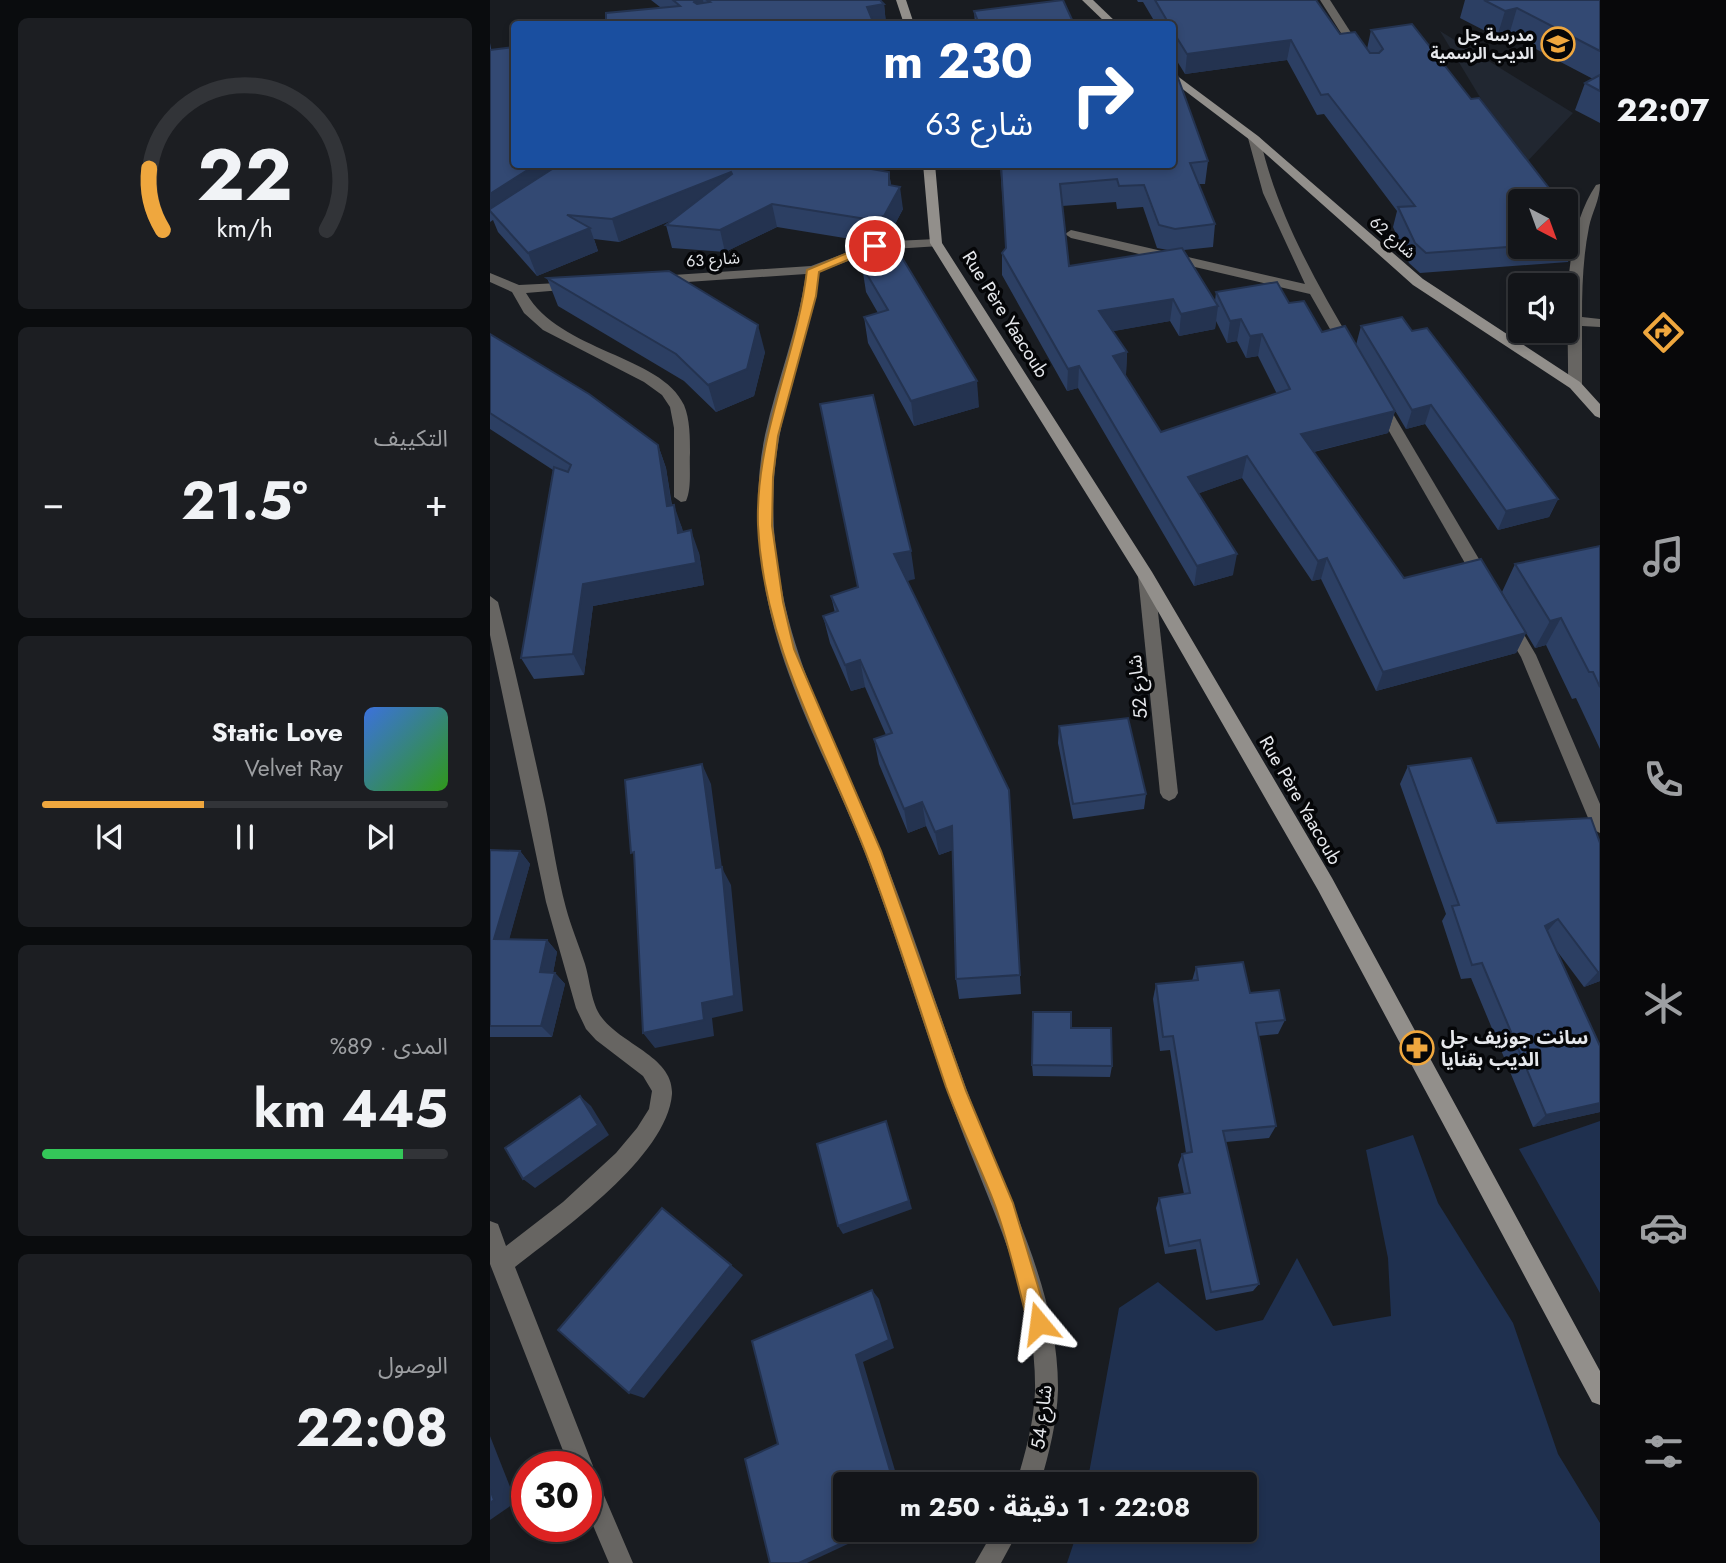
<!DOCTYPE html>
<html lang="ar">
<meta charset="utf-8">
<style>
:root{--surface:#131519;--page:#1c1e22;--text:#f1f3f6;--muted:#9d9fa2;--line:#323438;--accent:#efa73e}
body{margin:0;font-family:Jost,"Noto Sans Arabic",sans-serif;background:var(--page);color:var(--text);direction:rtl;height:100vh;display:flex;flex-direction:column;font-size:26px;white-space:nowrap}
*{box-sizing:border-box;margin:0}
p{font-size:23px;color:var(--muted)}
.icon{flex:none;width:38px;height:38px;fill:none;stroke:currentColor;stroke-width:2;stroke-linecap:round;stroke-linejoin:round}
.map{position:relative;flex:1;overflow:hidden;direction:ltr}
.panel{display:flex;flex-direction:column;gap:18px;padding:18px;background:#0a0c0e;width:490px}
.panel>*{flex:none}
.guide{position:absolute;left:21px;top:21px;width:665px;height:147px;border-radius:7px;box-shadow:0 4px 10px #0003,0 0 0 2px var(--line);direction:rtl;background:#1a4fa0;color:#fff;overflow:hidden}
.needle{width:46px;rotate:139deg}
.buttons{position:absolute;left:1018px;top:189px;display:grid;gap:14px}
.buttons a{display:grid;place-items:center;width:70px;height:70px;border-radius:7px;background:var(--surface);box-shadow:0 4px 10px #0003,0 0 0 2px var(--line);font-size:35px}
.speed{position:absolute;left:21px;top:1451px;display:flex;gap:14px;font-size:35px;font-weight:700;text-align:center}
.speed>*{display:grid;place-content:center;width:91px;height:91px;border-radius:50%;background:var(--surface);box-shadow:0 4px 10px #0003,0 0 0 2px var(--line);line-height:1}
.speed .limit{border:10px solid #d22;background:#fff;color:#111}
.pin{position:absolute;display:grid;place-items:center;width:60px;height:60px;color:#fff;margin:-30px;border:4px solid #fff;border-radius:50%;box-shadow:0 2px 7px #0007}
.me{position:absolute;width:77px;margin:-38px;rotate:344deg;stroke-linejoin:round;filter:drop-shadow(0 0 5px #0008)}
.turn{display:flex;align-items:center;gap:24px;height:147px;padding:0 28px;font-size:32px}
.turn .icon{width:91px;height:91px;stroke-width:2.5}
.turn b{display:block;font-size:49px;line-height:60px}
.big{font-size:52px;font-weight:700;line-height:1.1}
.panel .card{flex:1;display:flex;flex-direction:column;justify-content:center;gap:10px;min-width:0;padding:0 24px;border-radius:10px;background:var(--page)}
.panel .dial{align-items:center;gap:0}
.dial svg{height:182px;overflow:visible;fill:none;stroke:var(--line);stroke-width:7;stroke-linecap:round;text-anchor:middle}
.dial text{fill:var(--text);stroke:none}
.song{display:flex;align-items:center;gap:21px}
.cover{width:84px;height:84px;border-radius:10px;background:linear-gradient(135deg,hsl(220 70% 55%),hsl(110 70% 35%))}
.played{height:7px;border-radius:4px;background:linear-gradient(90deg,var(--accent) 40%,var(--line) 40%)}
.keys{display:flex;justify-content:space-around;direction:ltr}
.heat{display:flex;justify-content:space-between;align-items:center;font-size:38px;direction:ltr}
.charge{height:10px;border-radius:5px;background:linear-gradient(90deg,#34c759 89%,var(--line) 0)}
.trip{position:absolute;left:343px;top:1472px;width:424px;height:70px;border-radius:7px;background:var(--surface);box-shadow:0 4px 10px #0003,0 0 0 2px var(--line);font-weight:700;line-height:70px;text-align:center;direction:rtl}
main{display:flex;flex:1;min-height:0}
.dock{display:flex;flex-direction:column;width:126px;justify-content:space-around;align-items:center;background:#08080a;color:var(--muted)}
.dock .icon{width:49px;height:49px}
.dock .selected{color:var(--accent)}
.dock b{font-size:32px;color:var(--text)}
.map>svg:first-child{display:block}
</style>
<main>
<nav class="dock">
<b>22:07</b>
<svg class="icon selected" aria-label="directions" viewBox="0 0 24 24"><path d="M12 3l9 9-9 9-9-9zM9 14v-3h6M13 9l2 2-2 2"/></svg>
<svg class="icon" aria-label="music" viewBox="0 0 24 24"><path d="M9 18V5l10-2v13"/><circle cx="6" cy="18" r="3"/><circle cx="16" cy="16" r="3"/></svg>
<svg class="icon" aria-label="phone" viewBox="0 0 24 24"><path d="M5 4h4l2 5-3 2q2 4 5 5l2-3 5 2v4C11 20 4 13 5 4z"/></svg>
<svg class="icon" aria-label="climate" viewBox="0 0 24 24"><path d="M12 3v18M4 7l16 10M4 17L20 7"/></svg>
<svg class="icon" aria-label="car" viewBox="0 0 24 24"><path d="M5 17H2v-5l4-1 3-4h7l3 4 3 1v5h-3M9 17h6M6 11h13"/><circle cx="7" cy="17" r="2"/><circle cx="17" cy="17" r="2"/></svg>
<svg class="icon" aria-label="filters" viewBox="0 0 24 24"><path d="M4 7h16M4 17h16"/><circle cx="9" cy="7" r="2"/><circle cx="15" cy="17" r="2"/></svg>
</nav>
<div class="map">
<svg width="1110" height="1563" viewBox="0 0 1110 1563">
<rect width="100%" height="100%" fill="#191c21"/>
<polygon fill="#212731" points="950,31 1083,113 1032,167"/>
<g fill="#1f304f">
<polygon points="1110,1121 1110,1293 1029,1149"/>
<polygon points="923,1135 948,1203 1023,1323 1068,1454 1110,1523 1110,1563 577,1563 588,1530 754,1530 754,1484 597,1484 629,1308 668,1282 726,1331 773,1320 807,1258 843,1326 901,1316 898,1258 876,1150"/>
</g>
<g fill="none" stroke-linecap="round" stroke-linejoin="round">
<g fill="#676562" fill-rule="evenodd">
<polygon points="830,0 840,0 874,53 873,55 865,55"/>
<path d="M764,134l6,4c17,77 55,142 94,209l-2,3h-10l-32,-56 -239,-56 -6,-4 6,-4 234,54 -42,-91 -15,-55z"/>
<path d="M1110,184c0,16 -8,28 -11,43 -6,30 -7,60 -7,90l18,2v8l-18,-1v59l-7,5 -7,-5c1,-64 -9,-144 28,-200z"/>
<path d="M446,239l6,4 -2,3 -63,4 -58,22c-8,57 -30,111 -40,167 -9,49 -7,98 2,146 17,96 66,179 101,268 35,87 61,176 95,264 33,87 82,178 81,273 -1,32 -9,64 -18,94h-24c9,-30 18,-61 19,-93 2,-96 -46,-186 -78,-273 -33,-88 -59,-178 -92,-265 -36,-91 -86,-175 -101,-273 -7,-48 -9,-98 1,-145 12,-54 33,-106 41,-161l-148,10 -6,-4 6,-4 153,-10 64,-24z"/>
<path d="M0,273l29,12 60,-3v6l-5,1 -48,4c34,59 135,62 158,112 6,14 6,33 6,48 -1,14 2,35 -4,48l-5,1 -7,-5v-69l-4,-21 -8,-12 -18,-13 -101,-52 -19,-17 -12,-21 -22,-10z"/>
<polygon points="891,400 896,402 999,576 1001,580 999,584 987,584 884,405"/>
<polygon points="656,570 664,576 688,793 685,798 679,801 673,798 670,793 648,576"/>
<path d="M0,596l8,6c17,67 32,134 47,202 7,35 12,70 21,104 5,19 13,37 19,56 4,13 5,27 10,41 12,37 79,47 77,89 -5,63 -110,136 -157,173l78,199 -2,4 3,2 39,91h-24l-23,-54v-43h-17l-79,-202v-43l8,3 8,22 57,-44 53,-49 21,-25 12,-19 3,-18 -9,-15 -47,-36 -10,-11 -10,-21 -30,-106 -56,-267z"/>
<polygon points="1020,619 1026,621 1046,655 1110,804 1110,833 1104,830 1101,825 1031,657 1012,625"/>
<polygon points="504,1530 529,1530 511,1563 485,1563"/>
</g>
<g fill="#928f8b" fill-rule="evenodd">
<polygon points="406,0 416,0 424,24 414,24"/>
<polygon points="592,0 603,0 628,24 617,24"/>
<polygon points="682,72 768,136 933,279 1090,382 1110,404 1110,418 1105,416 1080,388 923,285 760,140 682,81"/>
<polygon points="433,164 445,164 452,243 662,572 842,878 1110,1371 1110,1405 1102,1402 828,890 650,580 440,243"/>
</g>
</g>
<g fill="#2c3f63" fill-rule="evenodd">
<polygon points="161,0 390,0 394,4 396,24 116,24 170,7"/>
<polygon points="647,0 826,0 850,34 877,49 881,30 1031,201 1031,247 1076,247 1076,210 1086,241 1078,262 930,273 919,263 903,227 907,211 834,114 827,115 797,60 695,74 682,53 682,24 666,24 653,2 648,2"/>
<polygon points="975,0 1110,0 1110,123 1085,110 1095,83 1103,79 1019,35 1007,37 970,18"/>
<polygon points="484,11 584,24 485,24"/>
<polygon points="0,43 24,164 399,172 401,185 413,209 397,239 379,242 287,227 235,252 182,248 176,225 182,220 129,242 104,239 108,251 47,276 8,232 3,220 0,222"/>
<path d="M718,161l-3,23h-6l16,40 -2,23 -29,3 31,51 1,-9 73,11 33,29 73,79 -7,22 -74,19 90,126 116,45 -18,-31 13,-28 85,-18v203l-24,-51 -4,1 -26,-54 -11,3 -9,-15 -10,20 -140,38 -55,-112 -9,2 -70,-103 -43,15 34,82 -39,11 -116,-198 -11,3 -65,-116v-22l4,-4 -6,-85zM626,202l1,7 26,-2 14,41 11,2 -99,16 -7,-60zM680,321l9,15 36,-7 1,-8 11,22 10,-2 9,17 12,-2 19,38 -116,38 -36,-57 1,-1 1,-22 -14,-21z"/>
<polygon points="372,266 489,407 424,426 378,343 374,317 388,313 376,292"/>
<polygon points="57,278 275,352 264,396 226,412 194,381 68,306"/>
<polygon points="871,326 922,331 1068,499 1059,517 1008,530 935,424 916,429 866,345"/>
<polygon points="0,334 168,445 176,468 182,505 192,528 193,532 209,553 214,585 103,606 94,675 44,679 31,658 63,470 0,429"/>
<polygon points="425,579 417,581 519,790 531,994 469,999 466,979 463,850 449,855 436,826 418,833 389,764 384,739 396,735 375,687 361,691 340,643 333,616 345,613 341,596 367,587"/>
<polygon points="569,726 656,794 654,809 583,819 568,743"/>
<polygon points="918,766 1007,823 1101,818 1110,981 1094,987 1064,947 1110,1046 1110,1112 1043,1127 981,978 971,979 952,921 956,914 910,784"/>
<polygon points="0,850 30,851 40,864 19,939 57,940 67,952 63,973 65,973 75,984 62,1037 0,1037"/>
<polygon points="706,967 760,993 795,1020 788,1034 768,1036 786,1126 779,1138 736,1142 769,1284 763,1291 716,1300 706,1249 675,1254 666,1208 669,1198 694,1194 688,1165 692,1154 696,1153 680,1050 670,1051 663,999 666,984 702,981"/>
<polygon points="581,1028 622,1066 620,1077 543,1076 542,1065"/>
</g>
<g fill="#243350">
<polygon points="206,0 213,0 217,17 204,2"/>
<polygon points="394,4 396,24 379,24 377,7"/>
<polygon points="1027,8 1019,35 1007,37 1015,11"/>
<polygon points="801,40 797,60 695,74 697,54"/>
<polygon points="47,164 91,164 0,211 0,194"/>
<polygon points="241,172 246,194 129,242 122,219"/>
<polygon points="399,172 402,194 410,187 413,209 397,239 379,242 376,219 399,185"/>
<polygon points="282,204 287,227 235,252 230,230"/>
<polygon points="100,228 108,251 47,276 38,253"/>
<polygon points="683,299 680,321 608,334 609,311"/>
<polygon points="728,306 725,329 689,336 691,314"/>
<polygon points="751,319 747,341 737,343 740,321"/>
<polygon points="268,325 275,352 264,396 226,412 218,385"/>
<polygon points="772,334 768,356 756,358 760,336"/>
<polygon points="637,352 636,374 622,378 623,356"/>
<polygon points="589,366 588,388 577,391 578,369"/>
<polygon points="487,381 489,407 424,426 421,401"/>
<polygon points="941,405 935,424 916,429 922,410"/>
<polygon points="905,411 898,433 806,456 811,434"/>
<polygon points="168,445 176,468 185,529 177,506"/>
<polygon points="757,456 752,478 696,498 698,477"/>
<polygon points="1068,499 1059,517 1008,530 1016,511"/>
<polygon points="184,505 192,528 196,555 188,533"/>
<polygon points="201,530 209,553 214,585 103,606 94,675 83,654 93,584"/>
<polygon points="421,551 425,579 408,582 404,554"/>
<polygon points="747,554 743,575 704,586 707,566"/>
<polygon points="837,558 831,579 822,581 828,561"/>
<polygon points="1071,618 1056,645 1045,648 1060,621"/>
<polygon points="1036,633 1026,653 886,691 893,672"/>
<polygon points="370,660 375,687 361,691 355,665"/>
<polygon points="212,764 221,784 232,868 241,885 253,1011 222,1018 224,1036 165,1048 153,1033 212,1003 226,868"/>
<polygon points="432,802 436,826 418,833 414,809"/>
<polygon points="462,826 465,849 449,855 445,832"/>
<polygon points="30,851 40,864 16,951 4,939"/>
<polygon points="1068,919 1055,934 1055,926"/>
<polygon points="57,940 67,952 61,984 50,972"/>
<polygon points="1108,972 1110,972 1110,981 1094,987"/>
<polygon points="65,973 75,984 62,1037 51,1026"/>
<polygon points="90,1096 101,1106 119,1135 45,1188 33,1179"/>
<polygon points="1110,1103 1110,1112 1043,1127 1056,1115"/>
<polygon points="396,1121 422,1209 353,1234 348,1226"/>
<polygon points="241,1265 253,1275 154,1398 139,1393"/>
<polygon points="382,1290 389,1299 404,1348 373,1362 409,1484 404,1484 366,1355"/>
<polygon points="0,1436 26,1502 0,1520"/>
<polygon points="380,1530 388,1530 317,1563 309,1563"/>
</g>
<g fill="#334973" stroke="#243350" stroke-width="2">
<polygon points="183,0 206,0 204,2 207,4 220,2 217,0 390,0 394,4 377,7 384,24 116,24 116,13 190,6"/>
<polygon points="573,0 584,24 489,24 484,11"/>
<polygon points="665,0 826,0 850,34 865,32 880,53 889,53 893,49 881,30 922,24 981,99 989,98 1069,201 1031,201 1031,246 936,253 925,243 908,207 925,206 838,94 831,95 801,40 697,54 682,30 682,24 679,24"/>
<polygon points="994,0 1110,0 1110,51 1027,8 1015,11"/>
<polygon points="24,47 24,164 47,164 0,194 0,50"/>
<polygon points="682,61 718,161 700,163 725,224 685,229 669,225 654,185 629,186 627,179 570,184 579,266 692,248 728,306 691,314 683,299 609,311 637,352 623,356 671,432 800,389 772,334 760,336 751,319 740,321 726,292 787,282 799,303 814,301 832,332 855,326 905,411 811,434 914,578 991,559 1036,633 893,672 837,558 828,561 757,456 698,477 747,554 707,566 589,366 578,369 512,253 516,248 511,164 682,164"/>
<polygon points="1110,75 1110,91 1095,83"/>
<polygon points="70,164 352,164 399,172 399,185 410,187 394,216 376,219 282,204 230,230 176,225 242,174 241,172 122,219 77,215 100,228 38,253 0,211 0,209"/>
<polygon points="1076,210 1089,226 1086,241 1076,242"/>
<polygon points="411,256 487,381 421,401 374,317 398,310 372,266"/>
<polygon points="179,271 268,325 257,369 218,385 186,354 57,278"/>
<polygon points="912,317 922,331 937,328 1068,499 1016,511 941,405 922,410 871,326"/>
<polygon points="0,334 99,394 168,445 177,506 184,505 188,533 201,530 206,563 93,584 83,654 31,658 64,467 78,472 81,465 0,413"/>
<polygon points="383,395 421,551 404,554 519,790 530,975 466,979 462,826 445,832 432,802 414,809 384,739 402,733 370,660 355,665 333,616 348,611 341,596 368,587 330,404"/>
<polygon points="1110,546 1110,687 1103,672 1099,672 1071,618 1060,621 1025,564"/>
<polygon points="638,718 656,794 583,804 569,726"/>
<polygon points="981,758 1007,823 1101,818 1110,843 1110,972 1108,972 1068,919 1055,926 1110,1046 1110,1103 1056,1115 992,963 982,965 962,906 969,905 918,766"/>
<polygon points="212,764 226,868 232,867 244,996 212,1003 214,1020 153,1033 144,852 141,853 135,780"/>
<polygon points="0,850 30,851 4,939 57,940 50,972 65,973 51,1026 0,1026"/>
<polygon points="753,962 760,993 789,990 795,1020 766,1023 786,1126 733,1131 769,1284 721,1292 710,1240 679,1246 669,1198 700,1193 692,1154 702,1152 683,1036 673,1037 666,984 708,980 706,967"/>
<polygon points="543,1012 581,1012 581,1028 621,1028 622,1066 542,1065"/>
<polygon points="90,1096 108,1125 33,1179 15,1148"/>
<polygon points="396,1121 419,1201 348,1226 327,1144"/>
<polygon points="172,1208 241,1265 139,1393 68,1330"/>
<polygon points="382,1290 399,1340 366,1355 404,1484 355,1484 355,1530 380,1530 309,1563 280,1563 255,1459 288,1444 262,1341"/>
<polygon points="0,1489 4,1500 0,1503"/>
</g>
<path fill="#efa73e" stroke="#9b6d28" stroke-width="2" d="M381,243l10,3 -62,26 -3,24 -38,140 -5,41 -1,49 11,76 11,47 87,202 85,240 47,112 36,120 -3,7 -7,3 -8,-3 -3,-7c-11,-41 -20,-84 -35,-123 -15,-38 -33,-75 -47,-113 -27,-79 -51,-159 -81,-236 -42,-107 -102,-208 -107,-326 -3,-89 39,-168 49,-255z"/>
<defs>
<symbol id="school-ring" viewBox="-11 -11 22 22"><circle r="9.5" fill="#050608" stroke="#efa73e" stroke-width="1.5"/><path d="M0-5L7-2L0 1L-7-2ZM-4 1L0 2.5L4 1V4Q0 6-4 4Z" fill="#efa73e"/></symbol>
<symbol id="pharmacy-ring" viewBox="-11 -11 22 22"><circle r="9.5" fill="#050608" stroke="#efa73e" stroke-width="1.5"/><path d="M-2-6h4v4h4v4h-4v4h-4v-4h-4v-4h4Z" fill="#efa73e"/></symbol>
</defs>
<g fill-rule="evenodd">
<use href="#school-ring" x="1049" y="25" width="38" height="38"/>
<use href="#pharmacy-ring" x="908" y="1029" width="38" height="38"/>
</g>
<g text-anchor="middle" stroke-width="7" stroke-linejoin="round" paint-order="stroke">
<g font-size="16" font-weight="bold" fill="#e6e8ec" stroke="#050608" text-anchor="end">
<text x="1044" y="41">مدرسة جل<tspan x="1044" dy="18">الديب الرسمية</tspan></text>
</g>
<g font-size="16" fill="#e6e8ec" stroke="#050608">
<text transform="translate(903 237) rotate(41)" y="6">شارع 62</text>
<text transform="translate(223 259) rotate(-4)" y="6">شارع 63</text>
</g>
<g font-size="19" fill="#e6e8ec" stroke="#050608">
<text transform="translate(516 314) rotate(58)" y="7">Rue Père Yaacoub</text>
<text transform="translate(647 687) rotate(-96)" y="7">شارع 52</text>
<text transform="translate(811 800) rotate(60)" y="7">Rue Père Yaacoub</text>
<text transform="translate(551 1417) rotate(-83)" y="7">شارع 54</text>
</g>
<g font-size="19" font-weight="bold" fill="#e6e8ec" stroke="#050608" text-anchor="start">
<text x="951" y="1044">سانت جوزيف جل<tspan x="951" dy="22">الديب بقنايا</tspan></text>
</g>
</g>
</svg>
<div class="buttons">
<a><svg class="needle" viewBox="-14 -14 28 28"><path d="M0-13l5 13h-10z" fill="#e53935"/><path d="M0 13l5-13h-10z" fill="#9d9fa2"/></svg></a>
<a><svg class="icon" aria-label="sound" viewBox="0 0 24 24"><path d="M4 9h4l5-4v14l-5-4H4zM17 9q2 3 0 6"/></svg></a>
</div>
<div class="speed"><div class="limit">30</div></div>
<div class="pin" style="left:385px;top:246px;background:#d93025"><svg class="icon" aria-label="arrive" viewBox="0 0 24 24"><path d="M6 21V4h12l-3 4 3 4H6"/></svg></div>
<svg class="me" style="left:549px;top:1323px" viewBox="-20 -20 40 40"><path d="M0-17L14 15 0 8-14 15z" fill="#efa73e" stroke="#fff" stroke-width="4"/></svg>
<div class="trip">22:08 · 1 دقيقة · 250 m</div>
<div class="guide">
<div class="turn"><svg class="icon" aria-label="right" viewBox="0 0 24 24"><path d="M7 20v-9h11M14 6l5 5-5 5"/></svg><div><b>230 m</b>شارع 63</div></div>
</div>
</div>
<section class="panel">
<div class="card dial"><svg viewBox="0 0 100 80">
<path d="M14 69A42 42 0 1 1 86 69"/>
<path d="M14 69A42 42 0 0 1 8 42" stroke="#efa73e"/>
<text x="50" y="56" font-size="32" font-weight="700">22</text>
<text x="50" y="72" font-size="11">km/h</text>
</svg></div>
<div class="card"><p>التكييف</p>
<div class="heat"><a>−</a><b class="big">21.5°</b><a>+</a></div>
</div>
<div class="card">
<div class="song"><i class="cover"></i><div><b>Static Love</b><p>Velvet Ray</p></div></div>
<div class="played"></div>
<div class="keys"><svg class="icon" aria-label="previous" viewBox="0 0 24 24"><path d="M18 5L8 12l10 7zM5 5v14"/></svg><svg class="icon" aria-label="pause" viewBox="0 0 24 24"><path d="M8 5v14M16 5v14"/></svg><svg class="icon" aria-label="next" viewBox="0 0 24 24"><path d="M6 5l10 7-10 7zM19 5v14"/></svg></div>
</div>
<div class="card"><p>المدى · 89%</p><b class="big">445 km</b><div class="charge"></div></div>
<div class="card"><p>الوصول</p><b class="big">22:08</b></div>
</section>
</main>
